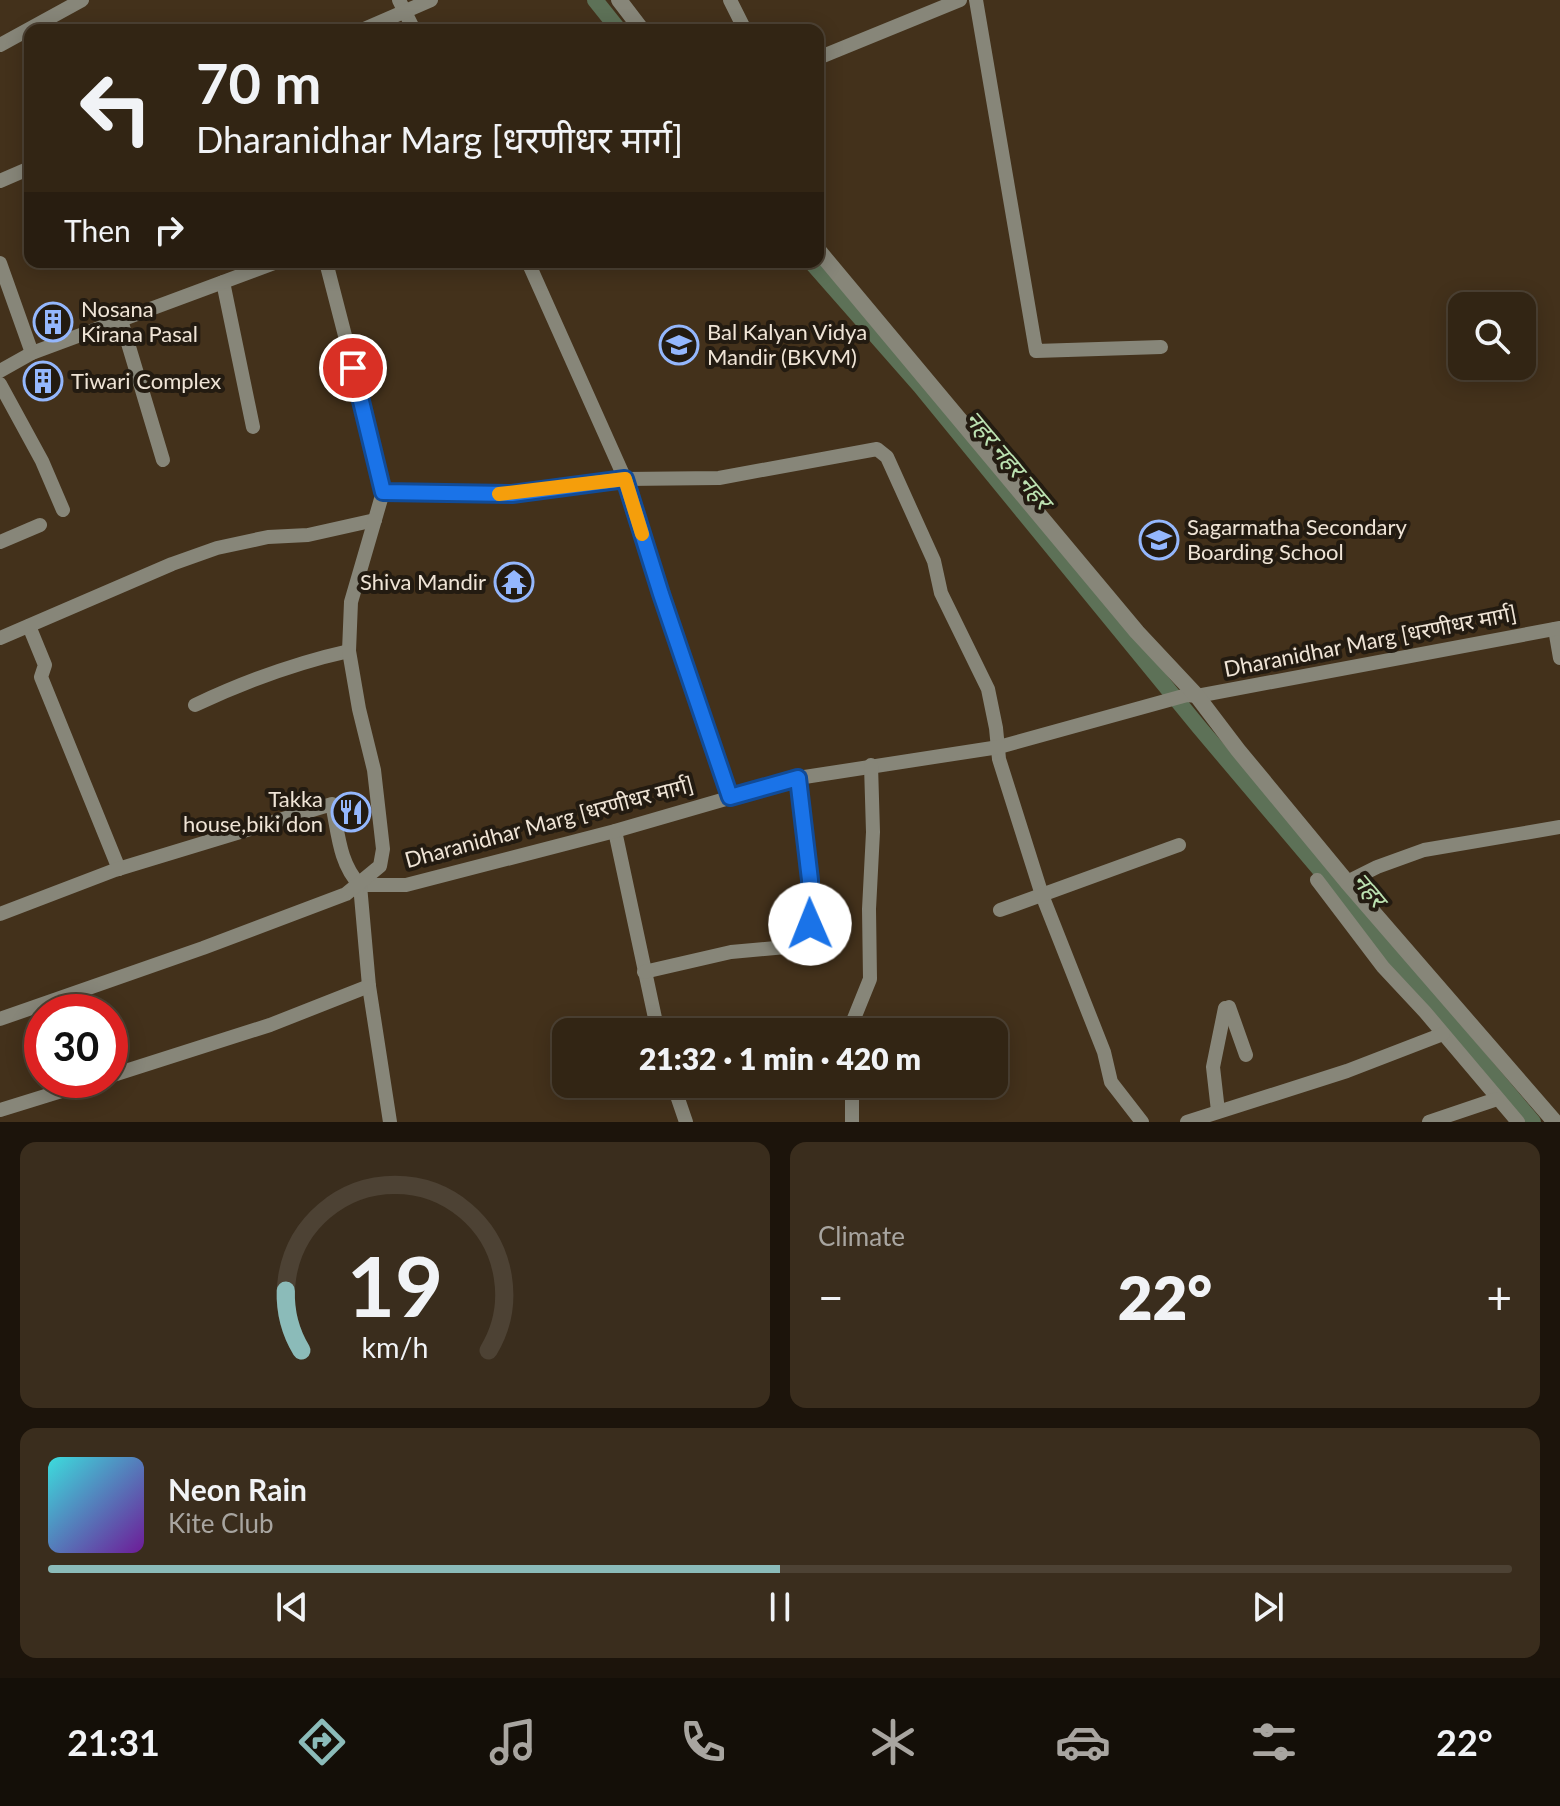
<!DOCTYPE html>
<meta charset="utf-8">
<style>
:root{--surface:#322514;--page:#3a2d1d;--text:#f1f3f6;--muted:#a8a5a0;--line:#4d4234;--accent:#8bbbb9}
body{margin:0;font-family:Lato,"Noto Sans Devanagari",sans-serif;background:var(--page);color:var(--text);height:100vh;display:flex;flex-direction:column;font-size:30px;white-space:nowrap}
*{box-sizing:border-box;margin:0}
p{font-size:26px;color:var(--muted)}
.icon{flex:none;width:44px;height:44px;fill:none;stroke:currentColor;stroke-width:2;stroke-linecap:round;stroke-linejoin:round}
.map{position:relative;height:1122px;overflow:hidden}
.drawer{display:flex;flex-direction:column;gap:20px;padding:20px;background:#1c140b;flex:1}
.drawer>*{flex:none}
.top-card{position:absolute;left:24px;top:24px;width:800px;height:244px;border-radius:16px;box-shadow:0 4px 20px #0003,0 0 0 2px var(--line);background:#322514;color:var(--text);overflow:hidden}
.buttons{position:absolute;left:1448px;top:292px;display:grid;gap:16px}
.buttons a{display:grid;place-items:center;width:88px;height:88px;border-radius:16px;background:var(--surface);box-shadow:0 4px 20px #0003,0 0 0 2px var(--line);font-size:40px}
.speed{position:absolute;left:24px;top:994px;display:flex;gap:16px;font-size:40px;font-weight:700;text-align:center}
.speed>*{display:grid;place-content:center;width:104px;height:104px;border-radius:50%;background:var(--surface);box-shadow:0 4px 20px #0003,0 0 0 2px var(--line);line-height:1}
.speed .limit{border:12px solid #d22;background:#fff;color:#111}
.pin{position:absolute;display:grid;place-items:center;width:68px;height:68px;color:#fff;margin:-34px;border:4px solid #fff;border-radius:50%;box-shadow:0 2px 8px #0007}
.me{position:absolute;width:88px;margin:-44px;rotate:359deg;stroke-linejoin:round;filter:drop-shadow(0 0 6px #0008)}
.turn{display:flex;align-items:center;gap:28px;height:168px;padding:0 40px;font-size:36px}
.turn .icon{width:104px;height:104px;stroke-width:2.5}
.turn b{display:block;font-size:56px;line-height:68px}
.then{display:flex;align-items:center;height:76px;padding:0 40px;background:#0003;gap:16px;font-size:30px}
.big{font-size:60px;font-weight:800;line-height:1.1}
.drawer .card{flex:1;display:flex;flex-direction:column;justify-content:center;gap:12px;min-width:0;padding:0 28px;border-radius:16px;background:var(--page)}
.drawer .dial{align-items:center;gap:0}
.dial svg{height:208px;overflow:visible;fill:none;stroke:var(--line);stroke-width:7;stroke-linecap:round;text-anchor:middle}
.dial text{fill:var(--text);stroke:none}
.song{display:flex;align-items:center;gap:24px}
.cover{width:96px;height:96px;border-radius:12px;background:linear-gradient(135deg,hsl(180 70% 55%),hsl(280 70% 35%))}
.played{height:8px;border-radius:4px;background:linear-gradient(90deg,var(--accent) 50%,var(--line) 50%)}
.keys{display:flex;justify-content:space-around;direction:ltr}
.heat{display:flex;justify-content:space-between;align-items:center;font-size:44px;direction:ltr}
.drawer .tiles{flex:1;display:grid;gap:20px;grid-template-columns:1fr 1fr}
.card:last-child{grid-column:span 2}
.trip{position:absolute;left:552px;top:1018px;width:456px;height:80px;border-radius:16px;background:var(--surface);box-shadow:0 4px 20px #0003,0 0 0 2px var(--line);font-weight:800;line-height:80px;text-align:center}
.menu{display:flex;height:128px;justify-content:space-around;align-items:center;background:#140f08;color:var(--muted)}
.menu .icon{width:56px;height:56px}
.menu .on{color:var(--accent)}
.menu b{font-size:36px;color:var(--text)}
.map>svg:first-child{display:block}
</style>
<div class="map">
<svg width="1560" height="1122" viewBox="0 0 1560 1122">
<rect width="100%" height="100%" fill="#43311b"/>
<g fill="none" stroke-linecap="round" stroke-linejoin="round">
<g stroke="#5d7157" stroke-width="16">
<polyline points="595,0 619,30"/>
<polyline points="811,262 920,386 1199,727 1533,1122"/>
</g>
<g stroke="#878679" stroke-width="14">
<polyline points="399,0 414,30"/>
<polyline points="730,0 745,30"/>
<polyline points="976,0 1036,351 1161,347"/>
<polyline points="362,30 431,0"/>
<polyline points="0,45 82,0"/>
<polyline points="818,58 960,0"/>
<polyline points="0,181 30,168"/>
<polyline points="528,262 625,479 661,594 730,797"/>
<polyline points="0,263 32,353"/>
<polyline points="223,282 253,427"/>
<polyline points="121,320 163,460"/>
<polyline points="0,371 32,353 277,262"/>
<polyline points="0,384 42,461 63,510"/>
<polyline points="383,492 512,494 625,479 719,478 877,449 887,457 934,561 941,593 988,689 996,728 999,759 1042,895 1104,1052 1111,1082 1142,1122"/>
<polyline points="0,542 40,525"/>
<polyline points="29,626 45,665 41,677 119,869"/>
<polyline points="1555,629 1560,658"/>
<polyline points="0,638 172,564 217,548 268,537 308,535 375,520"/>
<path d="M195,705c51,-24 100,-42 154,-54"/>
<polyline points="615,831 658,1032"/>
<polyline points="1317,880 1383,967 1425,1012 1518,1122"/>
<polyline points="1347,882 1377,867 1424,850 1560,827"/>
<polyline points="360,885 406,885 615,831 798,778 999,747 1187,695 1197,696 1560,628"/>
<polyline points="360,885 369,986 390,1122"/>
<polyline points="1000,910 1179,845"/>
<path d="M0,914l115,-44 217,-66c6,27 7,60 28,81"/>
<polyline points="644,972 731,952 786,947 810,938 810,880 798,778"/>
<polyline points="1229,1007 1246,1055"/>
<polyline points="0,1019 203,948 346,894 380,866 383,849 374,770 359,709 349,651 351,602 383,492 374,448 326,262"/>
<polyline points="853,1032 853,1021 870,979 869,909 873,832 871,765"/>
<polyline points="110,1076 270,1025 369,986"/>
<polyline points="673,1084 686,1122"/>
<polyline points="0,1110 97,1080"/>
<polyline points="1218,1111 1213,1067 1225,1008"/>
<polyline points="852,1122 852,1084"/>
<polyline points="1187,1122 1347,1071 1443,1034"/>
<polyline points="1429,1122 1497,1099"/>
</g>
<g stroke="#878679" stroke-width="16">
<polyline points="619,0 642,30"/>
<polyline points="818,250 1137,632 1197,696 1238,750 1347,882 1555,1122"/>
</g>
</g>
<g fill="none" stroke-linecap="round" stroke-linejoin="round">
<defs>
<polyline id="route" points="353,368 383,492 512,494 625,479 661,594 730,797 798,778 810,880 810,924"/>
</defs>
<use href="#route" stroke="#114b97" stroke-width="20"/>
<use href="#route" stroke="#1a73e8" stroke-width="14"/>
<polyline stroke="#f59e0b" stroke-width="14" points="499,494 625,479 642,534"/>
</g>
<defs>
<symbol id="building-ring" viewBox="-11 -11 22 22"><circle r="9.5" fill="#231b11" stroke="#94b7fd" stroke-width="1.5"/><path d="M-4-6H4V6H1V3H-1V6H-4ZM-2.5-4.3h1.7v1.8h-1.7ZM.8-4.3h1.7v1.8H.8ZM-2.5-1h1.7V.8h-1.7ZM.8-1h1.7V.8H.8Z" fill="#94b7fd"/></symbol>
<symbol id="school-ring" viewBox="-11 -11 22 22"><circle r="9.5" fill="#231b11" stroke="#94b7fd" stroke-width="1.5"/><path d="M0-5L7-2L0 1L-7-2ZM-4 1L0 2.5L4 1V4Q0 6-4 4Z" fill="#94b7fd"/></symbol>
<symbol id="temple-ring" viewBox="-11 -11 22 22"><circle r="9.5" fill="#231b11" stroke="#94b7fd" stroke-width="1.5"/><path d="M0-6L5-2H3V0L6.5 2.5H4V6H1.5V3h-3V6H-4V2.5H-6.5L-3 0V-2H-5Z" fill="#94b7fd"/></symbol>
<symbol id="restaurant-ring" viewBox="-11 -11 22 22"><circle r="9.5" fill="#231b11" stroke="#94b7fd" stroke-width="1.5"/><path d="M-5-6h1v4h1v-4h1v4h1v-4h1v5L-1.5 .5V6h-2V.5L-5-1ZM5-6V6H3V1.5H1.5Q1.5-4 5-6Z" fill="#94b7fd"/></symbol>
</defs>
<g fill-rule="evenodd">
<use href="#building-ring" x="31" y="300" width="44" height="44"/>
<use href="#school-ring" x="657" y="323" width="44" height="44"/>
<use href="#building-ring" x="21" y="359" width="44" height="44"/>
<use href="#school-ring" x="1137" y="518" width="44" height="44"/>
<use href="#temple-ring" x="492" y="560" width="44" height="44"/>
<use href="#restaurant-ring" x="329" y="790" width="44" height="44"/>
</g>
<g text-anchor="middle" stroke-width="8" stroke-linejoin="round" paint-order="stroke">
<g font-size="22" fill="#efe4d6" stroke="#231b11" text-anchor="start">
<text x="81" y="317">Nosana<tspan x="81" dy="25">Kirana Pasal</tspan></text>
<text x="707" y="340">Bal Kalyan Vidya<tspan x="707" dy="25">Mandir (BKVM)</tspan></text>
<text x="71" y="389">Tiwari Complex</text>
<text x="1187" y="535">Sagarmatha Secondary<tspan x="1187" dy="25">Boarding School</tspan></text>
<text x="486" y="590" text-anchor="end">Shiva Mandir</text>
<text x="323" y="807" text-anchor="end">Takka<tspan x="323" dy="25">house,biki don</tspan></text>
</g>
<g font-size="22" fill="#efe4d6" stroke="#231b11">
<text transform="translate(1370 641) rotate(-11)" y="8">Dharanidhar Marg [धरणीधर मार्ग]</text>
<text transform="translate(549 822) rotate(-15)" y="8">Dharanidhar Marg [धरणीधर मार्ग]</text>
</g>
<g font-size="24" font-style="italic" fill="#bce2b1" stroke="#231b11">
<text transform="translate(1008 460) rotate(50)" y="8">नहर नहर नहर</text>
<text transform="translate(1369 890) rotate(50)" y="8">नहर</text>
</g>
</g>
</svg>
<div class="buttons">
<a><svg class="icon" aria-label="search" viewBox="0 0 24 24"><circle cx="10" cy="10" r="6"/><path d="M15 15l6 6"/></svg></a>
</div>
<div class="speed"><div class="limit">30</div></div>
<div class="pin" style="left:353px;top:368px;background:#d93025"><svg class="icon" aria-label="arrive" viewBox="0 0 24 24"><path d="M6 21V4h12l-3 4 3 4H6"/></svg></div>
<svg class="me" style="left:810px;top:924px" viewBox="-20 -20 40 40"><circle r="19" fill="#fff"/><path d="M0-13L10 11 0 6-10 11z" fill="#1a73e8"/></svg>
<div class="trip">21:32 · 1 min · 420 m</div>
<div class="top-card">
<div class="turn"><svg class="icon" aria-label="left" viewBox="0 0 24 24"><path d="M17 20v-9H6M10 6l-5 5 5 5"/></svg><div><b>70 m</b>Dharanidhar Marg [धरणीधर मार्ग]</div></div>
<div class="then">Then<svg class="icon" aria-label="right" viewBox="0 0 24 24"><path d="M7 20v-9h11M14 6l5 5-5 5"/></svg></div>
</div>
</div>
<section class="drawer">
<div class="tiles">
<div class="card dial"><svg viewBox="0 0 100 80">
<path d="M14 69A42 42 0 1 1 86 69"/>
<path d="M14 69A42 42 0 0 1 8 46" stroke="#8bbbb9"/>
<text x="50" y="56" font-size="32" font-weight="700">19</text>
<text x="50" y="72" font-size="11">km/h</text>
</svg></div>
<div class="card"><p>Climate</p>
<div class="heat"><a>−</a><b class="big">22°</b><a>+</a></div>
</div>
<div class="card">
<div class="song"><i class="cover"></i><div><b>Neon Rain</b><p>Kite Club</p></div></div>
<div class="played"></div>
<div class="keys"><svg class="icon" aria-label="previous" viewBox="0 0 24 24"><path d="M18 5L8 12l10 7zM5 5v14"/></svg><svg class="icon" aria-label="pause" viewBox="0 0 24 24"><path d="M8 5v14M16 5v14"/></svg><svg class="icon" aria-label="next" viewBox="0 0 24 24"><path d="M6 5l10 7-10 7zM19 5v14"/></svg></div>
</div>
</div>
</section>
<nav class="menu">
<b>21:31</b>
<svg class="icon on" aria-label="directions" viewBox="0 0 24 24"><path d="M12 3l9 9-9 9-9-9zM9 14v-3h6M13 9l2 2-2 2"/></svg>
<svg class="icon" aria-label="music" viewBox="0 0 24 24"><path d="M9 18V5l10-2v13"/><circle cx="6" cy="18" r="3"/><circle cx="16" cy="16" r="3"/></svg>
<svg class="icon" aria-label="phone" viewBox="0 0 24 24"><path d="M5 4h4l2 5-3 2q2 4 5 5l2-3 5 2v4C11 20 4 13 5 4z"/></svg>
<svg class="icon" aria-label="climate" viewBox="0 0 24 24"><path d="M12 3v18M4 7l16 10M4 17L20 7"/></svg>
<svg class="icon" aria-label="car" viewBox="0 0 24 24"><path d="M5 17H2v-5l4-1 3-4h7l3 4 3 1v5h-3M9 17h6M6 11h13"/><circle cx="7" cy="17" r="2"/><circle cx="17" cy="17" r="2"/></svg>
<svg class="icon" aria-label="filters" viewBox="0 0 24 24"><path d="M4 7h16M4 17h16"/><circle cx="9" cy="7" r="2"/><circle cx="15" cy="17" r="2"/></svg>
<b>22°</b>
</nav>
